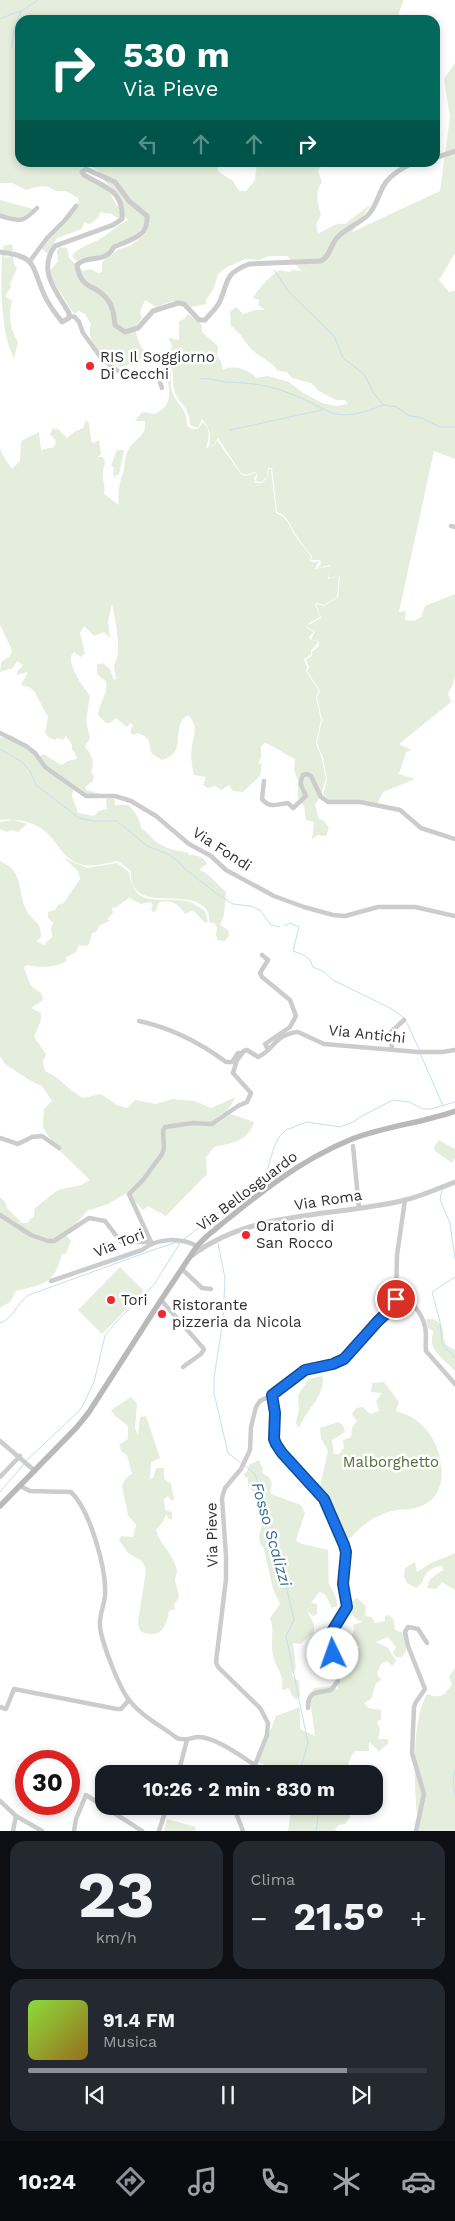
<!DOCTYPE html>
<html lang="it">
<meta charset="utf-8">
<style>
:root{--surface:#171b24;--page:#242831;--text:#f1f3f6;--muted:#9ea1a6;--line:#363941;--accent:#8c9099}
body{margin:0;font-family:"Work Sans",sans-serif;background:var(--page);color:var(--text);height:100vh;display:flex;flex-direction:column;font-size:19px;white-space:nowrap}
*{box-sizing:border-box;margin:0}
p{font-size:16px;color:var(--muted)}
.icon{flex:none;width:28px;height:28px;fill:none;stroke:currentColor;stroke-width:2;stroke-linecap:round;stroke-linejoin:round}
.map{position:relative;height:1831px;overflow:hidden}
.details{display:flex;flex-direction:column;gap:10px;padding:10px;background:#0d0f14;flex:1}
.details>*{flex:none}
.banner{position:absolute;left:15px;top:15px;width:425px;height:152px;border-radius:15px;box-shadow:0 2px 8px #0003;background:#00695c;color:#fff;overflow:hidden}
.speed{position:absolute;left:15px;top:1750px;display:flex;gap:10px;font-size:25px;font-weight:700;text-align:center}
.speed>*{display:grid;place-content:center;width:65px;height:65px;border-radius:50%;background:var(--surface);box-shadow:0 2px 8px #0003;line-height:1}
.speed .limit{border:8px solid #d22;background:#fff;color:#111}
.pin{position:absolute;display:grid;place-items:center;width:42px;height:42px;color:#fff;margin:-21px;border:2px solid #fff;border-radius:50%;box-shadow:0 1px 5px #0007}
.me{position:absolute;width:55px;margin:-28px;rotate:357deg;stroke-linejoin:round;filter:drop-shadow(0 0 4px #0008)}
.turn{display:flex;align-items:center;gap:18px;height:105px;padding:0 25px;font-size:22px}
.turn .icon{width:65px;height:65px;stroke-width:2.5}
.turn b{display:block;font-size:35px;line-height:42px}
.lanes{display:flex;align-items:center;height:48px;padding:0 25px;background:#0003;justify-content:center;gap:25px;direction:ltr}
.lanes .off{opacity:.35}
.big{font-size:38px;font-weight:700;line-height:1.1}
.details .card{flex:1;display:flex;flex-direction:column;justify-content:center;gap:8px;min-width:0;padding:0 18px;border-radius:15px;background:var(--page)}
.details .dial{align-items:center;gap:0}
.dial b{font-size:65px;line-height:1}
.song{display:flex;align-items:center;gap:15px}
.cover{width:60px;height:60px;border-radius:8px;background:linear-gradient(135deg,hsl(90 70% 55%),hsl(40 70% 35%))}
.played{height:5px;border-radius:2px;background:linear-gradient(90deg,var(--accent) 80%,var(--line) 80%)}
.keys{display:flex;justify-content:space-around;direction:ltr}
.heat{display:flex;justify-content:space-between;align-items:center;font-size:28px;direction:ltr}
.details .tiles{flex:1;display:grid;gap:10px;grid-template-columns:1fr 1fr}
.card:last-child{grid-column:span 2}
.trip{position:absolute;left:95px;top:1765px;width:288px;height:50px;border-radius:15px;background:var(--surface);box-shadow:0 2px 8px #0003;font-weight:700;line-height:50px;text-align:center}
.tabs{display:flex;height:80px;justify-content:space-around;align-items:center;background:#090b0e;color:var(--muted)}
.tabs .icon{width:35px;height:35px}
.tabs .selected{color:var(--accent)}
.tabs b{font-size:22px;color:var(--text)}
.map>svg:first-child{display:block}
</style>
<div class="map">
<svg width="455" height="1831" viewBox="0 0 455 1831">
<rect width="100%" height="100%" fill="#fff"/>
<g fill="#e5eddc" fill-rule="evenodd">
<path d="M0,0h404l-5,12v8h-379v142l195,1 4,9 14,9 6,10h7l9,-11 2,-17h66l-5,8 4,11c-8,11 -4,21 -1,33l-5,10 2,8c10,-3 16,-11 27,-9l26,-20 -19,28 88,-41 10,-74 -6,-38 11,-16v190l-16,27 10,12 6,-1v168l-21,-8 -35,161 7,-1 -1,9 9,1 7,-4 4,-11 30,-12v82l-2,8 -5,10 3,8 -52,42 13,6 -6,2 -7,22 16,5 -32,13 -6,12 -28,-4h-21l-5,-5 4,-16 -4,-21 -6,-15 5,-23 -5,-23 3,-6 -13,-20 2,-4 -3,-8 6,-3v-4l7,-6v-4l-8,-3 4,-7 -7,-4v-3l13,-7 -5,-14 8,2 14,-9 2,-21 -11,2 1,-13 -13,3 4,-4 -1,-4h-9l1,-4c-5,-6 -11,-13 -15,-20 -7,-9 -7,-19 -20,-24l-5,-44h-4l-1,9 -5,5 -7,-1 3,-6 -3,-3 -9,3 -5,-2 -23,-35 -4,7 -6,2c5,-9 1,-21 -6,-28l-4,9 -8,-3c-1,-22 -12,-19 -16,-36 -2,-7 1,-16 -4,-23l14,-12 -2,-7 -11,4 1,-7 -3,-4 1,-3 3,2 6,1v-19l5,-2 4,-5 14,11v7l16,14 -1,10 4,5 2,9c9,-6 27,0 33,8l12,-2 21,6 13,10 20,11 14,3 12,-2 -3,-4h-9l-17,-9 -8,-8 -19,-5 -5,-6 -9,-1c-6,-9 -14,-12 -22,-18 -10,-7 -14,-20 -25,-27l-1,-14 6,-5 7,7 12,-4h10l-7,-5 1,-5 -6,-2c6,-10 16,-21 26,-28l10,2 4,-2 9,1 -15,-15h-18l-9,4 -14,-1 -19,8 -9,7 -4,14 -8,12v4l-15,3c-16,-10 -19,-6 -35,0l-11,-7 -5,12 2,6 -7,9c3,19 8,27 27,32l-20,2 -21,6c-14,-7 -37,-24 -30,-43l-6,-10 -6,-3 -5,3 -20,-32 -4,-11 8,-10 -1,-10 2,-4 8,1 2,10 14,13 8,-2 7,4 4,-1v-10l17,-13 11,-3 15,-12 5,-11 -4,-1c-9,13 -13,20 -29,20l-13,14 -19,1 -9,4 -4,-5c6,-9 19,-12 28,-17 10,-6 17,-14 28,-19l-5,-5 -4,4 -9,-6 -1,1 -9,-2 -1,5 -9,7 -6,-2 -2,7 -25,9 -9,16 -8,-7 39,-46 -1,-3 -12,-7h-11c-9,-8 -19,-4 -29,-1l-14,-7h-12zM88,164l9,6 7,11 13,12 3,12 -3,1 -8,-14 -28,-22 6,-3z"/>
<polygon points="0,200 33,209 18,220 0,214"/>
<path d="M12,244l1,6 -10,8 10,-2 1,8 3,4 -7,16 1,3 -6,9 7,5c-4,14 -2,29 6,41l-4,16c-14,-26 -14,-81 -11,-112z"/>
<path d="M169,367c3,7 1,16 3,24 5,16 14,13 15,35l5,3h6l5,-7c8,7 6,17 3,26l9,-3 2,-5 24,34 5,2 9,-3 2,2 -3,3 1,5h7l5,-5 2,-9h2l5,44c13,5 13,14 20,24 4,6 10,13 15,19l-1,4 3,2 6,-1 -4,8 15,-3 -2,13 11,-3 -2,21 -13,8 -7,-2 -2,1 5,13 -11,6 -2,5 7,4 -5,5 1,2 8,3 -7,9v4l-7,4 3,8 -1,4 13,20 -3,6 5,23 -5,23 6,16 4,20 -6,18 -5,8 4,14 4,1 6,8 -3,8 -8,-1 -6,4 2,-17 -8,-2 -2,-14 -6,-8v-17l-4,-11 1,-11c-10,-4 -18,-12 -30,-16l-4,3v12l-3,5 4,1 -2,12 -17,16 -10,-1 -4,-6 -8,5 -6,-4 -7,2 -5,-3 3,-8 -12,-2c-2,-9 -4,-21 -2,-29 2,-14 7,-19 -4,-31 -20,14 2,36 -26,45l-10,-6c-5,-16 0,-15 -15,-21l-3,2 -4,-2 3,-8 -3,-2 -3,4 -11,-9 -6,5h-4l-8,-8c1,-13 10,-19 8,-34 -8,-5 -9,-5 -9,-16l6,-2 7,6 4,11 2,-2 -2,-13c9,-12 1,-45 -2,-61l-4,18 2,16 -6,-6 -10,4 -10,-10 -4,7 5,20 -4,4 -7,-5 -3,4c-1,14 12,30 19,40l-4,25 4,17 -5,9c7,7 10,16 6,25l3,4 -1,5 -8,6 1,3 15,4v4l-18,-2 -10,-6 -1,6 6,17 16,3 5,-5 8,-2 -1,-10 6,-1 3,2v5h13c8,7 11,14 14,24 7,4 10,10 16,14 9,6 19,8 29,9l2,3c7,0 15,1 18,9l-8,6c9,2 18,14 27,22l-2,23 -4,10 8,5 1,6 -4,5 -7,-1 -2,-5 1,-8 -3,-4h-4c-1,-3 -1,-9 -2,-11 -14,-25 -60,-2 -75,-26 -2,-4 -2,-10 -2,-15l-13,-10c-11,2 -28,7 -38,3 -16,-5 -20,-17 -30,-28 -13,-14 -33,-18 -50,-16v-83l6,1 3,-3 4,1 27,21 2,-3 3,1 16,10 7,-4 9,-2 -2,-6 -3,-4v-4l-6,-9 -3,4 -6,-2 -2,2 -7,-3 -3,-5 3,-15 -14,-26 -5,-4 -8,-2 7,-13 -11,3v-3l6,-7 -6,-4 -4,7 -13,4 1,-10 9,-6 2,-6 -12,-25v-177c2,7 8,15 12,21l8,-8 1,-20 18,-9 2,18 13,-3 2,-6 -6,-7 3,-6 5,1 9,9 7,-6 9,-4 3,-8 3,3 2,18 3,2 5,-3 2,14 -3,3h5c4,7 0,9 0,16 -1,7 3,13 1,21l15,11c-2,-14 1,-23 5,-36 1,-6 1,-13 4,-19 6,-12 19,-13 17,-29h-10l7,-9 13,2c24,-13 9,-26 14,-47z"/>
<polygon points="117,450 124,450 119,475 116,475 116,478 113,474 114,467 111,466"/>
<polygon points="13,820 27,824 18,832 12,830 6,832 0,829 0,822"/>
<path d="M64,858l23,10 30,-5 12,9c5,38 30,24 57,29 7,1 14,7 20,11l2,11 -4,-1 -11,-12 -8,4c-6,-10 -15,-16 -27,-11l-2,8 -3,1 -2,-3 2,-4 -3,-3 -9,2 -12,-6 -13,9 -4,1 1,5 -6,6 3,2 -10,4 -4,7 -4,1 -3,11 -2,2 -8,-1 -3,7 -11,6 2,2c-8,8 -30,8 -41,5l-2,3 7,18 11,8 1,6 -12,8 10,5v7l-7,17 12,17 -3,8 2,9c16,7 23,19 38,27l18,-4 16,11 10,3 8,-8 21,4 16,-5 23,2 16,7 25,-11 -11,17 -10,7 1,3 15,-10 23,8c-6,20 -23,21 -40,25l-8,11 1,16 -41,42 -18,-10 -5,4 -16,-17 -19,11 -21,7 -21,24 5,6 -5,13h-4c-8,31 -19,30 -46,37l-6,11 -10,6v-111l5,5 2,6 15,15h5l7,-7 1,-8 23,-18 23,-5 9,-5 -32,-31 -10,-13 -5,-9 1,-18 8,-8 -10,-15 -11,-5 -26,-17 -5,-8v-195c4,2 10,5 13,9 8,10 7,26 12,37 5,14 17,13 16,30l-5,4 8,4 8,-8 -1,-9 2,-5 -5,-5v-6l7,-2 3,-5 6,-2 16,-24 -2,-8z"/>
<polygon points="439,1140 455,1149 455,1158 452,1163 435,1151 434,1147"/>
<polygon points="120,1267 144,1291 102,1334 78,1310"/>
<path d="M426,1319h7l8,5c5,12 -2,19 14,26v21c-7,-8 -21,-17 -23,-28 -1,-4 1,-8 1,-12l-5,-3z"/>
<path d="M322,1376c5,18 -16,33 -23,52l-3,-5 3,-13 -1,-15 11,-16z"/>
<path d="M384,1382l15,20 -3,9c20,5 34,18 41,37 9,24 7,53 -22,60 -6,2 -13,1 -19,2 -16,3 -36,15 -45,28l-12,1 -12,-23 11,-4 -16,-7 -6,-7 7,-5 -4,-3 9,-39 -7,-13 -1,-10 18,-6 5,3 2,7 -13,8 2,14h5l5,-6 -1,-8 8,-3 1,-9 5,-7 -5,-7 4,-6 7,-1 7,7 9,-3 -3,-10 6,-8 -11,-1 1,-9z"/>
<path d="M131,1397l6,6 -2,25 3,7 2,-18 6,-1 14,42 -9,4 -1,17 3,-1 3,-10h8v11l7,5 3,15 -2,2 -4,-5 -4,3 1,11 7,2v7h-3l-3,-5 -3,8 -7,8c3,13 19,26 21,41 0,3 -2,6 -2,8 0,10 9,16 -1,25l1,5 -6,2c-3,18 -10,29 -29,20l-2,-8 8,-53 -4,-9 -14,-8 -9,-13 2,-4 12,1 3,-12 -8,-10 -6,-29 4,-8 6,-4 -5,-19 -5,-3 -3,-7 9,-6v-13l-13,-10 -4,-6z"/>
<path d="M259,1460l4,9 -1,4 7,4 3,7 -2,7 1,3 30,11 4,8 -9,27 3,3 29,7c1,8 0,30 1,33 3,9 9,13 8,23l-5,2 -7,-14 -6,-2 -8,11 6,1v10l-4,2 -6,-5 7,13v9l-14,11 -7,-1 3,25 -4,6 1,3 6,4 1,15 -4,4 -5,-6 -1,-5 -3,-1 -2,2 -3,-1c2,-17 -6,-19 -9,-34 -3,-13 2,-24 -3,-37l10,-14 -7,-15 -9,-40 -4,-6 -1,-6 4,-18 -4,-21 -11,-12v-8l-3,-1 -1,-3 3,-2 2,-7z"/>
<path d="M455,1553v37l-13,-8 -6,7 -9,-1 3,-9 13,-9 -1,-4c-11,1 -17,6 -20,17l-6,5 -9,-5 -3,-7 1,-8 10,-6 2,10 14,-9z"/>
<path d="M357,1598l9,8 -1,10 7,1 3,6 10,-2v-5l4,-1 5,5 1,10 6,2 6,6 -1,12 -4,7h-6l-3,-4 3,-6 -8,-10 -12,5 12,6 8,13 -4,5 -5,-5 -7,4 -3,9 4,6 -5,3 -5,16 -7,4 4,5 13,2v9l-4,3 3,8 -2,9h10v5l-9,7 -10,-9v9h-14c-5,6 -5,11 -9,18 -7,12 -27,2 -36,-2v7h-34l2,-4 -20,-8 18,-46 24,-9v22l15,7 -4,-29 -4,-4 2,-8 5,-7 16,-2 8,3 -1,-19 3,-6 13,-3 -1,-7 9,-8 -7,1 -4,-7 4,-10 -1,-5 9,-3c-10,-5 -12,-8 -13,-19z"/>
<path d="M455,1668v163h-36c-5,-34 -9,-108 8,-137 14,5 17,2 25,-10l-3,-7z"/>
<polygon points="294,1806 347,1806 350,1817 345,1824 339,1825 335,1829 337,1831 288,1831 291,1810"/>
<polygon points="167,1819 196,1827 195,1831 164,1831"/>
</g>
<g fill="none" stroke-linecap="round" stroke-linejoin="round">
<g stroke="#c7deee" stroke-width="1">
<polyline points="0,19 20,11"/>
<polyline points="12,48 14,29 21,11 38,0"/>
<polyline points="274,270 289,292 334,336 343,358 364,374 373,392 383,405 397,407 409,416 419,417 440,427 455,427"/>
<path d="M200,379c9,-2 17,2 26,3 23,1 38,2 60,10 46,16 44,35 97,13"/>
<polyline points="230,430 322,410"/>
<polyline points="0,749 22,762 30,771 36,785 79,818 93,821 117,821 147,846 168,854 178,861 185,869 216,893 233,904 250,906 260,910 271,925 280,927"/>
<polyline points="284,926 290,923 299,927 293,951 304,955 310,960 313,967 324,972 333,980 392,1009 404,1018"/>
<polyline points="406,1021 419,1049"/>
<polyline points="420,1053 443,1106"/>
<polyline points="442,1190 440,1200 450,1223 455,1259"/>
<polyline points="213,1217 215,1226"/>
<polyline points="183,1240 266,1175 274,1147 279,1137 286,1130 307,1122 340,1127 353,1122 362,1116 393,1100 409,1102 423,1109 431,1109 455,1102"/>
<polyline points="218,1244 225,1278 223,1320 214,1378 214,1393 228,1453 241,1463"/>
<polyline points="455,1277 432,1292 440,1322 442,1344 455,1358"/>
<path d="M0,1323c15,-5 16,-20 29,-28l124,-45 21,-7h5"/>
<polyline points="26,1461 81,1409 94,1382 105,1336 117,1321 153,1286 180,1243"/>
<polyline points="244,1465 255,1474 274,1533 294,1620 286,1636 308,1743 299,1774"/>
<polyline points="0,1492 24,1464"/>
<polyline points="455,1769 453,1784 455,1796"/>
<polyline points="313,1806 318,1817 316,1831"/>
</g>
<g stroke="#ccc" stroke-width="4.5">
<path d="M0,216c21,5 21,8 37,-8"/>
<polyline points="30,261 47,238 65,220 76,206"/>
<polyline points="69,316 75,317 79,322 83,333 102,359 118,371 127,373 157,374 162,388"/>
<polyline points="451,526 455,527"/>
<polyline points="0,733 26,746 35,753 45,767 86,796 115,796 131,801 156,816 189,844 211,856 226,870 274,896 304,907 333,915 345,916 378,907 415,907 455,916"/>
<path d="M264,781l-2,18c8,10 15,5 26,4l5,5 13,-12c-3,-9 -8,-10 -3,-21l4,-1 4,2 10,21 7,5h32l40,8 21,18 34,11"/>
<polyline points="262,955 268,960 260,973 262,977 290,1000 296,1016 290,1027 265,1044 268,1049"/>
<path d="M139,1021c33,7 60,21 87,41h6l6,-9h3"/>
<polyline points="392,1049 390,1033 404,1020"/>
<polyline points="0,1138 18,1144 32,1137 42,1136 59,1148"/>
<polyline points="353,1146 359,1208"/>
<polyline points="0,1215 31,1235 48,1241 54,1241 89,1218 105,1221 121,1242 151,1242"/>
<path d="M151,1242l-22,-48 14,-14 19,-26 2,-6 -1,-17 2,-4 28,-4 19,1 26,-18 9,-4 4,-9 -18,-20 4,-13 7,-9 3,-1 11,7c16,-7 17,-23 40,-25l26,12 94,8h24l13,-2"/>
<polyline points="182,1269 202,1288 211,1289"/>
<path d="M51,1281l91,-31c15,-12 38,-13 55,-4"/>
<path d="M397,1293c13,5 25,20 28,34 2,7 0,17 1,24l29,33"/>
<polyline points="161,1300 204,1349 201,1354 183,1367"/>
<path d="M272,1395l3,18 -1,26 2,5 6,9 42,46 20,46 2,7 -3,32 4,23 -18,31 6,22 3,21 -7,9c-14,3 -24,1 -23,18"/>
<polyline points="0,1441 35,1471"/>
<polyline points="0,1477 20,1456"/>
<path d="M20,1486l10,5 41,1c19,18 36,78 34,104 -1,10 -6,19 -5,30 1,15 18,58 27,71 12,18 33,28 50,41 8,4 14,-1 22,-1 16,0 43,20 56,28"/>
<polyline points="0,1707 6,1709 14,1689 117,1709 121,1709 129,1700"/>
<polyline points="181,1767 190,1774"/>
<polyline points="178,1774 187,1740"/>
<polyline points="263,1774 255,1765 267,1735 268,1723 260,1708 218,1667 216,1662 226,1579 226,1556 222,1498 225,1488 241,1469 250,1450 251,1427 256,1407 260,1401 278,1392 305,1370 333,1364 344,1359 378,1321 392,1308 396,1299 397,1255 405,1200"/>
<polyline points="0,1801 16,1816 42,1831"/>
<polyline points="225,1806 237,1811"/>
<polyline points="242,1806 236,1813 243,1831"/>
<polyline points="13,1831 16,1816"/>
<polyline points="74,1831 76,1819 86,1795 142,1831"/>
<polyline points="159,1831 167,1806"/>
<polyline points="416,1831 424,1794 412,1753 414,1707 416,1702 425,1689 408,1646 405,1632 408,1627 418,1629 427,1643"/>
</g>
<g stroke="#ccc" stroke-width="5">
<polyline points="435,158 455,151"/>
<path d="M0,252c36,4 31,12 43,40 4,11 12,21 19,30l7,-4v-5c-13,-22 -32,-43 -14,-67l58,-21 9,-6c2,-29 -18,-32 -38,-44l-2,-3 4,-3 29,13 14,19 18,15c2,22 -19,24 -33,31 -10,18 -24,6 -37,18 3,25 19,19 30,34 6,7 7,17 8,26l10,7 13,-4 15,-17 25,-8 6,1 15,16h6c5,-6 12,-12 15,-19 9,-21 4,-27 29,-37l72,-3c9,-5 9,-14 15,-22 8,-10 21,-14 31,-23 10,-9 11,-23 19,-34 7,-9 18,-15 29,-20"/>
<path d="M190,1257c61,-48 143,-39 215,-57 17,-4 34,-12 50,-18"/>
</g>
<path stroke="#b9b9b9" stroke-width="5.5" d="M0,1506l77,-79 12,-15 72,-112 36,-54 10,-10c45,-37 90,-75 145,-97 34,-13 70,-16 103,-28"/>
</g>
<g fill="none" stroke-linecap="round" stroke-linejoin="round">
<defs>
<polyline id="route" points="333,1654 328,1638 347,1607 343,1584 346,1552 344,1545 324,1499 282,1453 276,1444 274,1439 275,1413 272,1395 305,1370 333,1364 344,1359 378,1321 392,1308 396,1299"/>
</defs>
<use href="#route" stroke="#114b97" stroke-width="12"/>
<use href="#route" stroke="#1a73e8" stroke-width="9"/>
</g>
<g fill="#f0272f" stroke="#fff" stroke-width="2">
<circle cx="90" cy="366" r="5"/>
<circle cx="246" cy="1235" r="5"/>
<circle cx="111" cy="1300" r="5"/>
<circle cx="162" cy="1314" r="5"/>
</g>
<g text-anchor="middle" stroke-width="5" stroke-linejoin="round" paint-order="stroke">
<g font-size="15" fill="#2f2f2f" stroke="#fff" text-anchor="start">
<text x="100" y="362">RIS Il Soggiorno<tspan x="100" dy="17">Di Cecchi</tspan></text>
<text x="256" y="1231">Oratorio di<tspan x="256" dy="17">San Rocco</tspan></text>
<text x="121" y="1305">Tori</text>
<text x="172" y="1310">Ristorante<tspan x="172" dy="17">pizzeria da Nicola</tspan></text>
</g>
<g font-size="15" fill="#2f2f2f" stroke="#fff">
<text transform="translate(222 849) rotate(33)" y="5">Via Fondi</text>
<text transform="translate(367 1034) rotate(6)" y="5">Via Antichi</text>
<text transform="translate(247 1191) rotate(-37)" y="5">Via Bellosguardo</text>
<text transform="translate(328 1200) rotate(-9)" y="5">Via Roma</text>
<text transform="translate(119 1243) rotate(-22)" y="5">Via Tori</text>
<text transform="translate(212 1535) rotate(-91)" y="5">Via Pieve</text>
</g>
<g font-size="15" fill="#506e39" stroke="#fff">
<text x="391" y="1467">Malborghetto</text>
</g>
<g font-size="16" font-style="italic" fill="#376f97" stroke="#fff">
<text transform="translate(272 1534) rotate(74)" y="6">Fosso Scalizzi</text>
</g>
</g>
</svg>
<div class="speed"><div class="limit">30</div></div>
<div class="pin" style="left:396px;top:1299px;background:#d93025"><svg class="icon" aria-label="arrive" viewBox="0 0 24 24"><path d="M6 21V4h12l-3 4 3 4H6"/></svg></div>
<svg class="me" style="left:333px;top:1654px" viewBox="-20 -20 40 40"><circle r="19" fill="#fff"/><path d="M0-13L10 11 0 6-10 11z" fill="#1a73e8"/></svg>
<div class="trip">10:26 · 2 min · 830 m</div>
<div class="banner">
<div class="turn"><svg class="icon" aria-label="right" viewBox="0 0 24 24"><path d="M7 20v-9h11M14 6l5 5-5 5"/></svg><div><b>530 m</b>Via Pieve</div></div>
<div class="lanes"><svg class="icon off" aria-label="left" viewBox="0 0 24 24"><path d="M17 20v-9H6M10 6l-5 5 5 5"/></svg><svg class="icon off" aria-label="ahead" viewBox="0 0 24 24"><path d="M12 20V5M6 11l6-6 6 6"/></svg><svg class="icon off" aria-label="ahead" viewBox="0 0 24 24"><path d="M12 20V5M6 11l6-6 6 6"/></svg><svg class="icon" aria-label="right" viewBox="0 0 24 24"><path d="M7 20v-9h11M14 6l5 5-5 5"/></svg></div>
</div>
</div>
<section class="details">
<div class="tiles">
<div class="card dial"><b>23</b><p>km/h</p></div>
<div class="card"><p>Clima</p>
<div class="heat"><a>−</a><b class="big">21.5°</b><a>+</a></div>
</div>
<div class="card">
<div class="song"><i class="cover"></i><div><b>91.4 FM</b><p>Musica</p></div></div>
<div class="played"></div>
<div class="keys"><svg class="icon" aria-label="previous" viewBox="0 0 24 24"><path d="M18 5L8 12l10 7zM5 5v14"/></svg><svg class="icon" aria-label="pause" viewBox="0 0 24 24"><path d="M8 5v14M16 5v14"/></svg><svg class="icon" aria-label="next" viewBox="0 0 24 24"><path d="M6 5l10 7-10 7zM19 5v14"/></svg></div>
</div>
</div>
</section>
<nav class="tabs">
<b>10:24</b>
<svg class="icon selected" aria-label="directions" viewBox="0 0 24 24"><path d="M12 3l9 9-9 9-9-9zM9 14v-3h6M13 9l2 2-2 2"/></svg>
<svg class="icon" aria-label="music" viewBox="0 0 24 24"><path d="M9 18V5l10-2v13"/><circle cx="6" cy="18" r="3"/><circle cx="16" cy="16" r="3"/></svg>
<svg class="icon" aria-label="phone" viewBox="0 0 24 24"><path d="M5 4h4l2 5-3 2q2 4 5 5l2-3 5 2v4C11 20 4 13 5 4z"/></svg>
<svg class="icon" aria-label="climate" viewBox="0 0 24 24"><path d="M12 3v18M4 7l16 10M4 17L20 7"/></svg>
<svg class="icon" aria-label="car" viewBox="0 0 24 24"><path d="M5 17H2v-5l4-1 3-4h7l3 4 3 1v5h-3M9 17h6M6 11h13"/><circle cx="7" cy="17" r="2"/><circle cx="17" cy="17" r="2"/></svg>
</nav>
